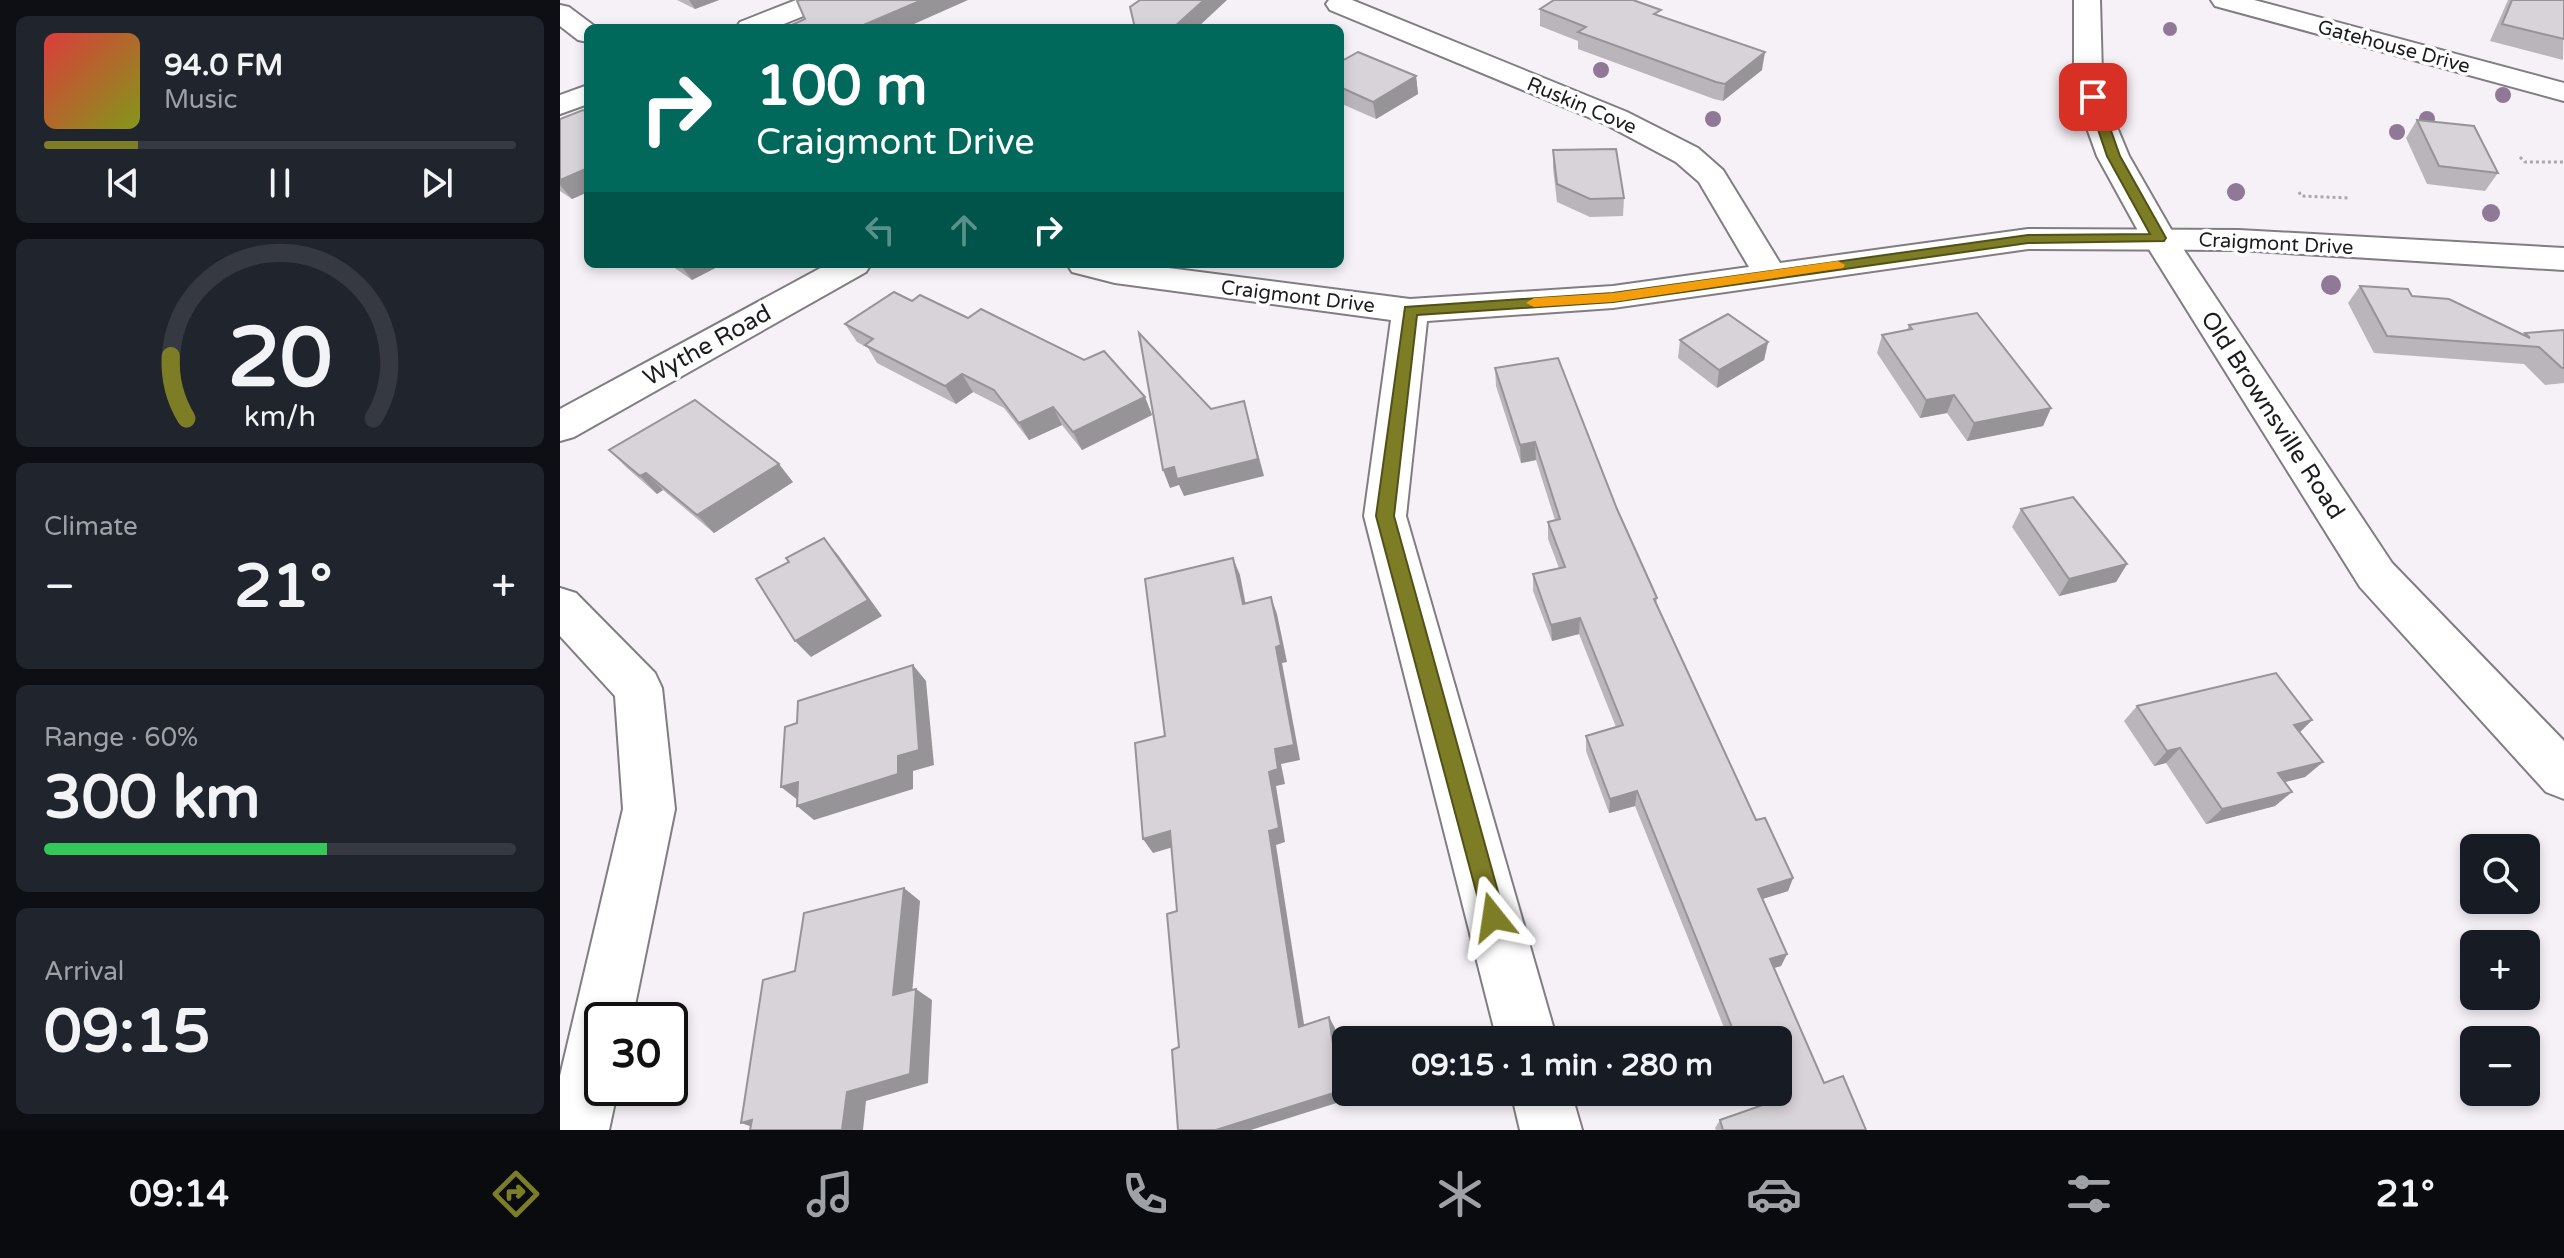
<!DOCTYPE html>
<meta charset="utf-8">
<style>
:root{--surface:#171b24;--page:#20242c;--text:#f1f3f6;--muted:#9ea1a6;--line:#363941;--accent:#7d7d26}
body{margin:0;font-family:"Varela Round",sans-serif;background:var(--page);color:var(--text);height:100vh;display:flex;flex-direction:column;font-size:30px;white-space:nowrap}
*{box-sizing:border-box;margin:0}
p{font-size:26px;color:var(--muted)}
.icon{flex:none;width:44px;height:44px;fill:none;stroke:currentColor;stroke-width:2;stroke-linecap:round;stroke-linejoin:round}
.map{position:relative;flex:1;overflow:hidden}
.details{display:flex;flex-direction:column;gap:16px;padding:16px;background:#0d0f14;width:560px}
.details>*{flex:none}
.guide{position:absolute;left:24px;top:24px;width:760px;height:244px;border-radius:12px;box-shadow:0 4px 12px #0003;background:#00695c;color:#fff;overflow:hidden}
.fabs{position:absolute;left:1900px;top:834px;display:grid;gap:16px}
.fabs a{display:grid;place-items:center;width:80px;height:80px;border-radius:12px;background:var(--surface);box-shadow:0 4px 12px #0003;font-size:40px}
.speed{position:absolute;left:24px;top:1002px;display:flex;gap:16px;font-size:40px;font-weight:700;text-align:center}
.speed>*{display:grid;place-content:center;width:104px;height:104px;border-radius:50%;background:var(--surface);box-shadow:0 4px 12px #0003;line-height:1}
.speed .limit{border:4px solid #111;border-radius:12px;background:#fff;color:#111}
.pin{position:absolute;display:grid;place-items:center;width:68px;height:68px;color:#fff;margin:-34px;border-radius:16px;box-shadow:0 4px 12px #0006}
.me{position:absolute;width:88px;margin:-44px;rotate:345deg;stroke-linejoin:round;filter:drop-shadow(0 0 6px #0008)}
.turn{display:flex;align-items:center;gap:28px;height:168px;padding:0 40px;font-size:36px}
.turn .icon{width:104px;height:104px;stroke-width:2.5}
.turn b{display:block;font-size:56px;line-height:68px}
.lanes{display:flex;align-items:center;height:76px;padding:0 40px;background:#0003;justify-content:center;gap:40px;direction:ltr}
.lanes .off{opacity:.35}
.big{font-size:60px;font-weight:800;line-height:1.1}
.details .tile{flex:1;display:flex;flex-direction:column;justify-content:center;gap:12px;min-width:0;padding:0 28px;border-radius:12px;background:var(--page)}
.details .dial{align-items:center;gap:0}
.dial svg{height:208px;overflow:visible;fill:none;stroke:var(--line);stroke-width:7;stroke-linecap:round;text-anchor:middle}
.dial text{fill:var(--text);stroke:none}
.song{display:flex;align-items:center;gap:24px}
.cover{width:96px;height:96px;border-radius:12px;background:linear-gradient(135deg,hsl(0 70% 55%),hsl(70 70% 35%))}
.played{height:8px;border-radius:4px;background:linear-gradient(90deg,var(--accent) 20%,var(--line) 20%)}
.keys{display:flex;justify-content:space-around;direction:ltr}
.heat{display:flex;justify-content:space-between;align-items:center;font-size:44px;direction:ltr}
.charge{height:12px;border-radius:6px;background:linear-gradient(90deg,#34c759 60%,var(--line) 0)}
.trip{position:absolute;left:772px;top:1026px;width:460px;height:80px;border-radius:12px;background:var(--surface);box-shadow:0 4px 12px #0003;font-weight:800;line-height:80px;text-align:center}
.tab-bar{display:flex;height:128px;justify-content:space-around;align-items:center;background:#090b0e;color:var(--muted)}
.tab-bar .icon{width:56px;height:56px}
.tab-bar .current{color:var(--accent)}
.tab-bar b{font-size:36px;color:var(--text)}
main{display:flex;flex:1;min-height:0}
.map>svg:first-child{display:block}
</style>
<main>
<section class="details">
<div class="tile">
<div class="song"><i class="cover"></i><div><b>94.0 FM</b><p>Music</p></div></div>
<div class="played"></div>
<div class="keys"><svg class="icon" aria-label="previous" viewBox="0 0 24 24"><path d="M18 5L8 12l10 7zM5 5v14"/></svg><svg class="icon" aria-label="pause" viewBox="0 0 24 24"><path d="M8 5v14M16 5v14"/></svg><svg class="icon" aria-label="next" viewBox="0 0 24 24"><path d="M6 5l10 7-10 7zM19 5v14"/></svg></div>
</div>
<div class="tile dial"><svg viewBox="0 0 100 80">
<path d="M14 69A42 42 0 1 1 86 69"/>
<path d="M14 69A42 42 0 0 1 8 45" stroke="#7d7d26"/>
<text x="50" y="56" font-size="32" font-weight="700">20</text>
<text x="50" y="72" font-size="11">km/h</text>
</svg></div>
<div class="tile"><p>Climate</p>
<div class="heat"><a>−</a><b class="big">21°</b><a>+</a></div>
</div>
<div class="tile"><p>Range · 60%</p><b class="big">300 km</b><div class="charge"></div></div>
<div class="tile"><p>Arrival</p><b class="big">09:15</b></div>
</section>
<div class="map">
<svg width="2004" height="1130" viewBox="0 0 2004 1130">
<rect width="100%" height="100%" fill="#f5f1f7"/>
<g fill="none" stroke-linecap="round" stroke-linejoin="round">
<defs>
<g id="minor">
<polygon points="236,0 272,0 268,6 214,28 176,28 180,22"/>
<polygon points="769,0 792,0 1067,112 1138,148 1163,170 1220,263 1468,229 1679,230 2004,248 2004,270 1679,250 1468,249 1053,308 867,321 846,516 997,1040 937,1040 804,516 831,320 555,283 512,272 507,264 577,264 850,299 1053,286 1189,267 1139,182 1116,162 1045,124 770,10 766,4"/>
<polygon points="1651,0 1694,0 2004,83 2004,101 1655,6"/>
<polygon points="0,5 9,7 37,28 28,28 28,42 18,40 0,26"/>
<polygon points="28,85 28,104 0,114 0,95"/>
<polygon points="268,264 311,264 306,272 14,437 0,441 0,409"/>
<polygon points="0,588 16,593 95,673 102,688 115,809 72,1020 42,1020 42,1088 58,1088 49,1130 0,1130 0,1076 63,809 55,696 0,636"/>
<polygon points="951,1092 1011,1092 1022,1130 960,1130"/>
</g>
<polygon id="secondary" points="1514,0 1540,0 1542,74 1554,120 1569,156 1616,238 1832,563 2004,741 2004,799 1986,792 1800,587 1582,238 1537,156 1524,120 1514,74"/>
</defs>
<use href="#minor" stroke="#817d82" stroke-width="4"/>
<use href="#secondary" stroke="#817d82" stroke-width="4"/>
<g stroke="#aca9ae" stroke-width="3" stroke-dasharray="3 3" stroke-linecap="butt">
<polyline points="1960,157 1965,162 2004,162"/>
<polyline points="1739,192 1741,196 1789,198"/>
</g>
<use href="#minor" fill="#fff" fill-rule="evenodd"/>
<use href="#secondary" fill="#fff" fill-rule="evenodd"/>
</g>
<g fill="#907996">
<circle cx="1610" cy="29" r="7"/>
<circle cx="1041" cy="70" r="8"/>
<circle cx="1943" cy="95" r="8"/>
<circle cx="1153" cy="119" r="8"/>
<circle cx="1867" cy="119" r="8"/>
<circle cx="1837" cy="132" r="8"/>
<circle cx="1676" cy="192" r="9"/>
<circle cx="1931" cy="213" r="9"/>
<circle cx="1771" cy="285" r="10"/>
</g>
<g fill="#b9b5ba">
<polygon points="117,0 159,0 135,9"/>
<polygon points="1948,0 2004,0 2003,60 1930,41"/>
<polygon points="980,9 1100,17 1202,70 1163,101 1154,99 1018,49 1018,41 980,26"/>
<polygon points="780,62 856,76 858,94 816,119 780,103"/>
<polygon points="28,113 28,192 12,199 0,191 0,119"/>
<polygon points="1857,120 1938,173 1925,191 1867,184 1846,138"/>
<polygon points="993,150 1064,198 1063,216 1030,217 997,202 993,168"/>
<polygon points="109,264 163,264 132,280"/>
<polygon points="1800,286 1852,296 1964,335 1965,333 2004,330 2004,383 1985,385 1964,364 1814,353 1788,303"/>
<polygon points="352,301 408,318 585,397 592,415 522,450 502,425 469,440 444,408 413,392 396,404 317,363 308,348 297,342 285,324"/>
<polygon points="1349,325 1491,408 1483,426 1407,441 1387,413 1360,418 1317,353 1322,335 1347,330"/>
<polygon points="1120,340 1208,342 1204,360 1157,388 1118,358"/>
<polygon points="935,368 1057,509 1097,598 1096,605 1196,820 1233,878 1228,891 1202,899 1227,954 1221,966 1213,968 1264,1083 1306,1130 1156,1130 1155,1128 1160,1120 1196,1107 1189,1092 1218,1092 1218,1040 1169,1040 1075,806 1049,813 1026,751 1026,736 1056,727 1019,634 992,641 973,591 973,574 999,568 988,539 988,522 995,520 976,460 961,463 936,386"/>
<polygon points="49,450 233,482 154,533 103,490 97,494 67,468"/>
<polygon points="1461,509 1567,564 1556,582 1499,596 1452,527"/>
<polygon points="1577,706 1752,720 1740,732 1763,762 1745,777 1725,782 1715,806 1646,824 1606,763 1594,766 1564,721"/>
</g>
<g fill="#969497">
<polygon points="129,0 159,0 135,9"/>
<polygon points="362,0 408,0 345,28 307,28 306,24"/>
<polygon points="644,0 667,0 637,28 613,28"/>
<polygon points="1205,52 1202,70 1163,101 1165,84"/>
<polygon points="856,76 858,94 816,119 813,102"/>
<polygon points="28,168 28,192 12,199 0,185 0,180"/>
<polygon points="120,264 163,264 132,280"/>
<polygon points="1208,342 1204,360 1157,388 1159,370"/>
<polygon points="402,374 413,392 396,404 385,386"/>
<polygon points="1394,395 1387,413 1360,418 1366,400"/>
<polygon points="585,397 592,415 522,450 513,432"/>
<polygon points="684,401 704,476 624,496 619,485 610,488 603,470"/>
<polygon points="493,407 502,425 469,440 459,423"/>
<polygon points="1491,408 1483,426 1407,441 1414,423"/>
<polygon points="975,442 976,460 961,463 960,445"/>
<polygon points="219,464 233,482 154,533 137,515"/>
<polygon points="86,473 103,490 97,494 80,476"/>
<polygon points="264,538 278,555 322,616 251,657 235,641"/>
<polygon points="673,558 680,575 689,621 683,604"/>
<polygon points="1567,564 1556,582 1499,596 1509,579"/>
<polygon points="711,597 717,614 727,662 722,663 740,760 721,764 725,784 716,786 725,842 716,845 746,1037 739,1027 709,831 709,772 715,749 716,647"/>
<polygon points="1020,618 1019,634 992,641 991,625"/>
<polygon points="353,665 366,681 374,765 353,771 353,789 254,820 237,806 338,756"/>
<polygon points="1752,720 1736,736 1734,725"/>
<polygon points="1620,748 1606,763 1594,766 1607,751"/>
<polygon points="1763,762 1745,777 1702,788 1718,773"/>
<polygon points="238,782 239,801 221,787"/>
<polygon points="1077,791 1075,806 1049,813 1050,799"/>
<polygon points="1732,792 1715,806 1646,824 1662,809"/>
<polygon points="610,831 620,845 593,853 583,839"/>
<polygon points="1233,878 1228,891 1193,902 1198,889"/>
<polygon points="344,888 360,901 351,1006 333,995"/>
<polygon points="1227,954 1221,966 1204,971 1210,959"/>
<polygon points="356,989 372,1000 368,1083 306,1101 303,1130 282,1130 287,1092"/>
<polygon points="769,1017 775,1028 786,1100 691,1130 656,1130"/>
<polygon points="192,1120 201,1130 181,1123"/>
</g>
<g fill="#d7d3d8" stroke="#969497" stroke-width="2">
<polygon points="240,0 362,0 306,24 313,28 225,28 245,19 237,1"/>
<polygon points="580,0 644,0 613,28 575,28 570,7"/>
<polygon points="994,0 1073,0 1101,10 1094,14 1205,52 1165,84 1156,82 1018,32 1026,27 980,9"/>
<polygon points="1952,0 2004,0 2004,39 1942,24"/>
<polygon points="798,52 856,76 813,102 780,87 780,62"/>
<polygon points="23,110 28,113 28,168 0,180 0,119"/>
<polygon points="1857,120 1914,126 1938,173 1879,166"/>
<polygon points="1056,149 1064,198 1030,199 997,184 993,150"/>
<polygon points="1800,286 1848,289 1852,296 1889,299 1970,338 1965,333 2004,330 2004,368 2002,368 1979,347 1827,336"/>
<polygon points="334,292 352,301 360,295 408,318 421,309 524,360 544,351 585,397 513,432 493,407 459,423 434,390 402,374 385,386 305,345 313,339 285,324"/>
<polygon points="1417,313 1491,408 1414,423 1394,395 1366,400 1322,335 1352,329 1349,325"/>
<polygon points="1168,314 1208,342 1159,370 1120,340"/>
<polygon points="579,333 651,409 684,401 698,459 617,479 614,467 603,470"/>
<polygon points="998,358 1057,509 1097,598 1094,599 1196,820 1205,818 1233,878 1198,889 1227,954 1210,959 1264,1083 1283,1076 1306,1130 1163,1130 1160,1120 1203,1105 1198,1092 1218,1092 1218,1040 1177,1040 1077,791 1050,799 1026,736 1063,725 1020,618 991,625 973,574 1005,567 988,522 1000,519 975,442 960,445 935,368"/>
<polygon points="135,400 219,464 137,515 86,473 80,476 49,450"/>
<polygon points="1513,497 1567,564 1509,579 1461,509"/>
<polygon points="264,538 308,600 235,641 196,579 229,562 226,558"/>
<polygon points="673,558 683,604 711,597 721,645 716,647 734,745 715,749 718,769 709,772 719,828 709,831 739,1027 769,1017 780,1091 656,1130 618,1130 612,1050 619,1047 607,914 617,911 610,831 583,839 575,743 605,736 585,579"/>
<polygon points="353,665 359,750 338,756 338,774 237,806 238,782 221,787 225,727 237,723 238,701"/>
<polygon points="1716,673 1752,720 1734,725 1763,762 1718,773 1732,792 1662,809 1620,748 1607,751 1577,706"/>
<polygon points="344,888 333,995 356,989 350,1074 287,1092 282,1130 190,1130 192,1120 181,1123 203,980 235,971 244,913"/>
</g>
<polygon fill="#7d7d26" stroke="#515119" stroke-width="2" points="1533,93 1539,97 1560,156 1606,238 1604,241 1468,243 1053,302 857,315 834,516 945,917 941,925 933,928 925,925 816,516 845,307 1053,293 1468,235 1590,234 1547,156 1527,97"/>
<polygon fill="#f59e0b" points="1278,261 1285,265 1283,268 1053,302 974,307 966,303 974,298 1053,293"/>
<g text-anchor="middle" stroke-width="7" stroke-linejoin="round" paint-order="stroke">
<g font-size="20" fill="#1c1b1d" stroke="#fff">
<text transform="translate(1834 46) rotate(15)" y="7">Gatehouse Drive</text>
<text transform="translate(1022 105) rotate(23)" y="7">Ruskin Cove</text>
<text transform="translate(1716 243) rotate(3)" y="7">Craigmont Drive</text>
<text transform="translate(738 296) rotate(7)" y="7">Craigmont Drive</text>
</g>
<g font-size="24" fill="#1c1b1d" stroke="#fff">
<text transform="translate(147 345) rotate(-29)" y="8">Wythe Road</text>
<text transform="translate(1713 415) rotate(57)" y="8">Old Brownsville Road</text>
</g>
</g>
</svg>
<div class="fabs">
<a><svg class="icon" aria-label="search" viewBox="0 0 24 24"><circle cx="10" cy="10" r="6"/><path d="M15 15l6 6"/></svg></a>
<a>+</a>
<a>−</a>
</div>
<div class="speed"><div class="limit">30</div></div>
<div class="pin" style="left:1533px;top:97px;background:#d93025"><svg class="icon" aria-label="arrive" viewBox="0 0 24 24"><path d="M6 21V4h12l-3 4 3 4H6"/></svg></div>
<svg class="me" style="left:933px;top:917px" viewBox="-20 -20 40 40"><path d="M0-17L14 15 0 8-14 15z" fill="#7d7d26" stroke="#fff" stroke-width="4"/></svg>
<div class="trip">09:15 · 1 min · 280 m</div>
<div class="guide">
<div class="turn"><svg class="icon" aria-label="right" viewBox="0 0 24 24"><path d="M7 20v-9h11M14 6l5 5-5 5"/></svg><div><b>100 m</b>Craigmont Drive</div></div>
<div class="lanes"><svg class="icon off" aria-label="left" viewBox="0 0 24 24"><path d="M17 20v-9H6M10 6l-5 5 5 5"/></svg><svg class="icon off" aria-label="ahead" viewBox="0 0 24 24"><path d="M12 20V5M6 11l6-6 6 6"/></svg><svg class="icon" aria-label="right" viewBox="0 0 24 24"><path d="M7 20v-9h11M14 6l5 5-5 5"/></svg></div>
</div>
</div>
</main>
<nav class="tab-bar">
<b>09:14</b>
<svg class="icon current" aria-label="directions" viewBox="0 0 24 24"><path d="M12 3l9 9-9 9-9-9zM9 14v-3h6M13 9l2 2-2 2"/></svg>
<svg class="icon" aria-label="music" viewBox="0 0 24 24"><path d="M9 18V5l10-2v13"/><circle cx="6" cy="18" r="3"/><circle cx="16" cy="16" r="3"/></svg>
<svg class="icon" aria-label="phone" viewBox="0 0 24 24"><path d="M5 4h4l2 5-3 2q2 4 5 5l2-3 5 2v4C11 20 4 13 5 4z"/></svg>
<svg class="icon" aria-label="climate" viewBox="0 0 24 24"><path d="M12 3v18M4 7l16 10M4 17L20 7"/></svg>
<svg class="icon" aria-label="car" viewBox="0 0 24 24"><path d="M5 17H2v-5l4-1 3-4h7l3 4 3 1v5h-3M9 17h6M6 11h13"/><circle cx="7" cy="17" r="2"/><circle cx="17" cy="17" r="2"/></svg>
<svg class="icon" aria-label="filters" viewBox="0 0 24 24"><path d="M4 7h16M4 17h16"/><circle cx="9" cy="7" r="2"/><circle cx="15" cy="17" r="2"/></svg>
<b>21°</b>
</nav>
